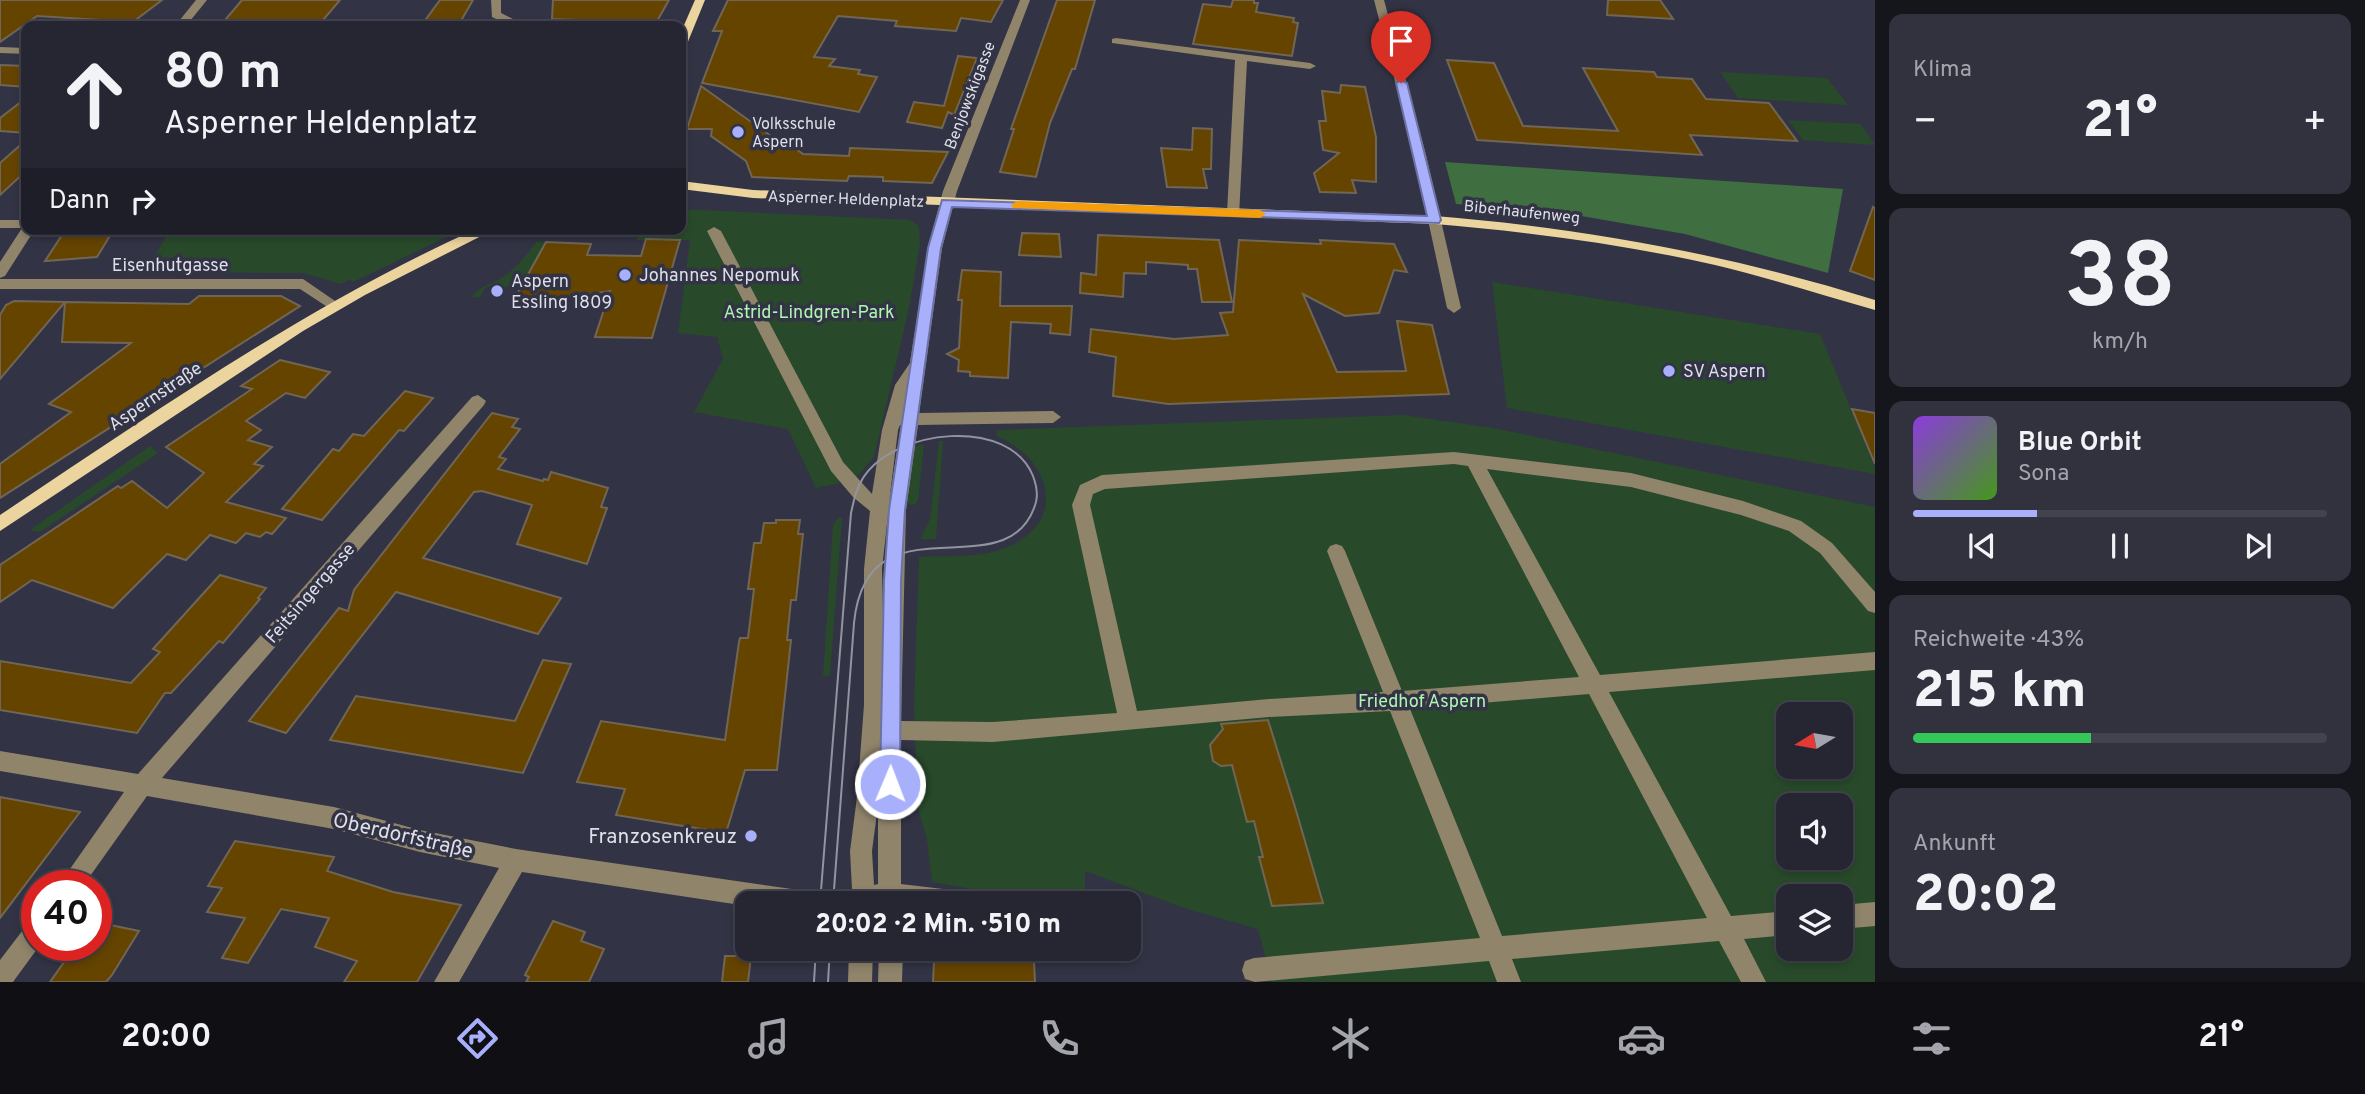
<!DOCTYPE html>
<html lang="de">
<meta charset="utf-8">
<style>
:root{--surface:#262633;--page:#32323f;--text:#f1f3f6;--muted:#a4a5ac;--line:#42434e;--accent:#a8b0fc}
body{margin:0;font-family:Overpass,sans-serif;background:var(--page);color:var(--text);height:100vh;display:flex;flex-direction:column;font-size:26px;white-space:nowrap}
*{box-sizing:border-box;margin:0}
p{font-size:23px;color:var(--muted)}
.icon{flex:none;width:38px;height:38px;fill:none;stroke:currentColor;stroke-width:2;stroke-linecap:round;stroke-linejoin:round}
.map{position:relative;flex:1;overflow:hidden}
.drawer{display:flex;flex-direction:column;gap:14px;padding:14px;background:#15151c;width:490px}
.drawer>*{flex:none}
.banner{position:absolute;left:21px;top:21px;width:665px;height:214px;border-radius:14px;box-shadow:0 4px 10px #0003,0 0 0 2px var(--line);background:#262633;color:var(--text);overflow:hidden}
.needle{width:46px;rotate:259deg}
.tools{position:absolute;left:1776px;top:702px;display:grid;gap:14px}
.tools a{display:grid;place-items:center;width:77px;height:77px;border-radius:14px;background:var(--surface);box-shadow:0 4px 10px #0003,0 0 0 2px var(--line);font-size:35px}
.speed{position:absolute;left:21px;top:870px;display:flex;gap:14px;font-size:35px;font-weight:700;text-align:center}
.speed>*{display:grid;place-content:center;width:91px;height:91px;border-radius:50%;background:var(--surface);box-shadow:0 4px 10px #0003,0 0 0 2px var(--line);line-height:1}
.speed .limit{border:10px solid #d22;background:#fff;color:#111}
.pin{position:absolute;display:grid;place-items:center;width:60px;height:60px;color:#fff;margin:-72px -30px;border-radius:50% 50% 50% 0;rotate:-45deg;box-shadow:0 0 7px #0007}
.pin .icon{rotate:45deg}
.me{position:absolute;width:77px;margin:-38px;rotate:1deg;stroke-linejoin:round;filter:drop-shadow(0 0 5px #0008)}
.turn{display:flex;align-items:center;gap:24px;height:147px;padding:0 28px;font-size:32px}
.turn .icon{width:91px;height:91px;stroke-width:2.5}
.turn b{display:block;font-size:49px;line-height:60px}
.then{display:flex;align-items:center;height:66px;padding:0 28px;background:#0003;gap:14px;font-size:26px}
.big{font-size:52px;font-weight:800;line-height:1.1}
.drawer .card{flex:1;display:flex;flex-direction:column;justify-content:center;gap:10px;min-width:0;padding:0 24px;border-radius:14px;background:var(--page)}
.drawer .dial{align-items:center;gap:0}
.dial b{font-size:91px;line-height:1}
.song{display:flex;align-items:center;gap:21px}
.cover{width:84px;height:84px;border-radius:10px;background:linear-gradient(135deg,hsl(270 70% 55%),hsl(100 70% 35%))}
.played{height:7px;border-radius:4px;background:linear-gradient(90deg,var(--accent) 30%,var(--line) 30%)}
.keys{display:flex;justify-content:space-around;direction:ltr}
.heat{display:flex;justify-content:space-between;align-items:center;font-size:38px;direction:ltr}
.charge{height:10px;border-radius:5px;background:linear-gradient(90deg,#34c759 43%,var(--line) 0)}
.trip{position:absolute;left:735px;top:891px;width:406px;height:70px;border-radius:14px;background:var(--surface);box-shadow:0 4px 10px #0003,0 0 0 2px var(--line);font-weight:800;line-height:70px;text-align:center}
.dock{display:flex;height:112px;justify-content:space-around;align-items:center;background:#0f0f14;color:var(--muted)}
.dock .icon{width:49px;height:49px}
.dock .selected{color:var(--accent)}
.dock b{font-size:32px;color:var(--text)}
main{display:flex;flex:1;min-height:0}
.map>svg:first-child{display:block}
</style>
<main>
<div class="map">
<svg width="1875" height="982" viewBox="0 0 1875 982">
<rect width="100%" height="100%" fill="#323344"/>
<g fill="#284a2a" fill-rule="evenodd">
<polygon points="1720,72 1827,78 1848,105 1738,98"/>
<polygon points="1788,120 1861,124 1875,145 1803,140"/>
<polygon points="681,209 910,220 919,226 920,243 909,308 874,457 854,480 816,488 788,429 694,412 723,359 717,337 678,333 690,240 637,240 640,229 681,229"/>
<polygon points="170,229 451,230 463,229 353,282 350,279 341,284 303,273 146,272"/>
<path d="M536,242h10l-26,46 -31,-2 -4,2 -5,9h-8c7,-11 17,-12 28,-18 15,-9 26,-23 36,-37z"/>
<polygon points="1492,282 1820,334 1875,468 1875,474 1507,408"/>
<path d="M1403,415l90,13 382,79v475h-603l-14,-53 -74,-21 -99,-37v32h-36l-117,-21 -5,-42 -9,-32 -2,-44 -2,-58 5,-149c29,-2 58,2 86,-9 64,-25 47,-88 -8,-112v-6zM1788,714h53v52h-53zM1788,805h53v53h-53zM1788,896h53v52h-53z"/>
<polygon points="939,441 943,441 943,443 936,539 920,539 930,519"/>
<polygon points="924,444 918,501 914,505 904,504 912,447"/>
<polygon points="150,446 158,453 40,532 30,530"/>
<polygon points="838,518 842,518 830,676 823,676 833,525"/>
</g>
<polygon fill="#3f6e41" points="1445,162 1843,189 1828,273 1685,234 1564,213 1456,204"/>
<g fill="#654400" stroke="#716655" stroke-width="2">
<polygon points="0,0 162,0 133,22 37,16 0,42"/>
<polygon points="242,0 340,0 318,26 220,26"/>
<polygon points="440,0 473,0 458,26 421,26"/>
<polygon points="553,0 669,0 656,23 552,19"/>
<polygon points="728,0 1003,0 991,22 961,18 956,31 895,26 897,21 838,16 814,57 835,59 829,66 860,70 858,74 877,77 859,112 702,83 722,31 713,31"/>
<polygon points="1057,0 1095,0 1075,69 1072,69 1050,123 1036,177 1000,172 1014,129 1011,129"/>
<polygon points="1233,0 1254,0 1254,3 1258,3 1256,12 1294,18 1293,22 1298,23 1292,56 1193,44 1203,4 1231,7"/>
<polygon points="1608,0 1660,0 1673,19 1607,15"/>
<polygon points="958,56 977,58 954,115 948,112 942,128 907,122 914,102 944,106"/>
<polygon points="1447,60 1494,63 1523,126 1618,131 1583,68 1654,72 1657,77 1692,79 1706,99 1769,103 1797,141 1690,135 1702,155 1477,140"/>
<polygon points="0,65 26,66 26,87 0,85"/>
<polygon points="1341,85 1365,87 1376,137 1376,182 1352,180 1356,193 1320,192 1314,173 1339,153 1323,150 1319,121 1326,121 1322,91 1340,93"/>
<polygon points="701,86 775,139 780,137 803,154 849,156 850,148 948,152 932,183 883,181 883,177 849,176 847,181 752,177 746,161 711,136 712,129 687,129"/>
<polygon points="26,98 26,133 0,131 0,118"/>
<polygon points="1193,128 1212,129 1211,169 1203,169 1207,188 1167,187 1161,148 1192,150"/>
<polygon points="26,140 26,171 0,195 0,163"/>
<polygon points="1873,207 1875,208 1875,280 1850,271"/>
<polygon points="66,229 114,229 97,257 45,261"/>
<polygon points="1022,233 1059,234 1061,257 1019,255"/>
<polygon points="1098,235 1219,240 1232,302 1202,302 1197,269 1188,269 1188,265 1146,262 1146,274 1124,273 1123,297 1080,293 1081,273 1096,275"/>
<polygon points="646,239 680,240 652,338 595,337 610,291 557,300 516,296 546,242 591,244 587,255 641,256"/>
<polygon points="1239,240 1321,244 1320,240 1394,244 1407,272 1394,270 1379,313 1345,316 1303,294 1337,372 1406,371 1397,321 1432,325 1449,394 1168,404 1113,396 1116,357 1089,352 1091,329 1174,339 1228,335 1220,313 1233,312"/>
<polygon points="962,270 1001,272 1000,306 1072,306 1070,335 1050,333 1051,324 1011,322 1008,378 970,376 970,372 958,371 959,360 947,354 959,348 962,300 958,300"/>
<polygon points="199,296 281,296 300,306 0,498 0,464 71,412 49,404 131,343 62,342 65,302 189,304"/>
<polygon points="14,301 65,302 0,379 0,315 6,305"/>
<polygon points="280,360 330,372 305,398 286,393 246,421 261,430 248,440 272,447 254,464 263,466 226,502 286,518 272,534 266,532 260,537 246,533 236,543 210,535 186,560 167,554 113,608 32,580 0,602 0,565 118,486 121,488 132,481 167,508 204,473 166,447 252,389 241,386"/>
<polygon points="405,391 433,398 404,431 399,430 322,520 282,509 333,449 339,451 353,434 364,436"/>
<polygon points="1852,409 1875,413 1875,464"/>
<polygon points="492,413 518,419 512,427 520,429 499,457 506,459 498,469 543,481 544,479 548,480 551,472 608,488 601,507 607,508 587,564 517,544 532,505 482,491 474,492 423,558 561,598 538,634 396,592 286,733 249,721 339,608 348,611 354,590"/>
<polygon points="776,520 800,520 798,534 803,534 796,600 791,600 787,640 791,640 777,770 745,770 726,833 616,815 625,789 577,782 601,721 725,740 739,642 740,638 748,638 754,589 748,589 754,543 761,543 764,523 776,523"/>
<polygon points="220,575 266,588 258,598 260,599 223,643 219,641 171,693 165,693 137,733 0,710 0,661 131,683 160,652 153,649"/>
<polygon points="543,660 571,664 523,773 330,740 356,696 515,721"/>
<polygon points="1268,720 1295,807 1323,903 1272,906 1259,857 1263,857 1254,821 1247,822 1232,765 1221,766 1213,761 1210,745 1223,729 1221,724"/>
<polygon points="0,797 80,812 0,918"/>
<polygon points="235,841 334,857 327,871 393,892 461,905 417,982 344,982 357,961 315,947 329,918 281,909 248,963 222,958 245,918 207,912 222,888 208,886"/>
<polygon points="553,921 585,932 581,941 604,949 589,982 526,982 529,977 525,975"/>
<polygon points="96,922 139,931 112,975 106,982 50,982 76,945 96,945"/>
<polygon points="725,956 751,956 748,982 722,982"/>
<polygon points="934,961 1034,961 1035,982 933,982"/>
</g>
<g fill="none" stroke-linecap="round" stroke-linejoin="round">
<g fill="#90846b" fill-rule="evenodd">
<polygon points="196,0 207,0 186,26 175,26"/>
<polygon points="491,0 501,0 501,13 517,21 594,23 600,26 511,26 492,17"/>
<path d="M1020,0h10l-73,191 -15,57 -23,165 134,-2 8,6 -8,6 -135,2 -12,85 -5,211 92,1 124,-9 -45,-208 8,-20 22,-10 352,-23 177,21 112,28 58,20 31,22 43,49v21l-7,-2 -48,-58 -31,-22 -48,-16 -110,-28 -144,-18 113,206 275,-23v18l-266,22 122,224 57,-5v24l-44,4 22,43h-25l-22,-41 -207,18 9,23h-24l-8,-21 -234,21 -10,-3 -3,-9 3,-9 9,-3 226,-20 -90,-227 -121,6 -276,25 -92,-2v144l59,7 8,4 4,8h-149l4,-8 25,-6 -2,-38 7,-54 7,-92v-136l6,-58 -17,-14 -22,-26 -124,-240 7,-4 7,4 122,231 29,32 10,-64 13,-45 15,-22 18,-115 15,-57zM900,425h1l-12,78 9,-73zM1454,464l14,2 111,211 -177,14 -57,-140 -3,-5 -6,-2 -6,2 -3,5 56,141 -114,7 -132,12 -47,-206 3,-11 12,-5zM888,515l-5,95 -1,-41zM1589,694l118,224 -205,18 -92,-227zM878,805v79l-4,1 -2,-34z"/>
<polygon points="1374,0 1384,0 1426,155 1461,308 1454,313 1447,308 1414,155"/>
<polygon points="1116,38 1310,63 1316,66 1310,69 1247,61 1239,216 1229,216 1227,213 1235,60 1112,43 1112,39"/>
<polygon points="0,47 26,48 26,54 0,53"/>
<polygon points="0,220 26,220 26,229 35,229 5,276 0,278 0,262 22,228 0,228"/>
<polygon points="0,279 303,279 341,305 334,310 329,308 300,289 0,289"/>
<polygon points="478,395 486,401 484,405 162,778 334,807 420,830 516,849 806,891 814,895 818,903 747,903 747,906 522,872 459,982 434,982 499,868 420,852 334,829 147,796 83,886 58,886 124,792 0,771 0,751 138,774 472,397"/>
<polygon points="1875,902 1875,926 1841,929 1841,905"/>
<polygon points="37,918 37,945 40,945 13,982 0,982 0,960 29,922"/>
<polygon points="849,948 873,948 872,982 848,982"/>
<polygon points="879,948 903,948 902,982 878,982"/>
</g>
<g fill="#ecd49e" fill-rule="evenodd">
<polygon points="695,0 705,0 687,44 681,47 681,32"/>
<path d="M681,181l72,9 682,26c150,12 296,39 440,84v10c-53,-15 -106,-32 -160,-45 -92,-21 -186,-33 -280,-41l-682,-26 -72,-9z"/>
<path d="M476,229h19l-130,66 -62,36 -303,200v-16c155,-103 306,-209 476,-286z"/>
</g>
<g stroke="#9394a1" stroke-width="2">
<path d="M820,903l31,-390c3,-13 5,-24 12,-35 31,-49 146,-62 170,-2 3,8 5,18 3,26 -26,93 -169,-11 -182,121l-21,280"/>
<polyline points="814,982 816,948"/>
<polyline points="828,982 830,948"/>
</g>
</g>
<polygon fill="#a8b0fc" stroke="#6d72a4" stroke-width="2" points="1401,80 1407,83 1441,220 1439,223 952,207 941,248 905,510 901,581 900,784 897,791 890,794 883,791 880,784 884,581 889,510 928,248 942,200 1427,216 1396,83"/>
<polygon fill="#f59e0b" points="1017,201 1260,210 1266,214 1260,218 1013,208 1011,205"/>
<g fill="#a8b0fc" stroke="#323344" stroke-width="2.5">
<circle cx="738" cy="132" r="7"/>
<circle cx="625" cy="275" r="7"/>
<circle cx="497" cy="291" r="7"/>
<circle cx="1669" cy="371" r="7"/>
<circle cx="751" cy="836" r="7"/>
</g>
<g text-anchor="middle" stroke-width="7" stroke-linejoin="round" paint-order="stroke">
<g font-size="16" fill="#dedfea" stroke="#323344">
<text transform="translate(969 95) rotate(-69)" y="6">Benjowskigasse</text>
<text transform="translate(846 198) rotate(2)" y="6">Asperner Heldenplatz</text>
<text transform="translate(1522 211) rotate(6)" y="6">Biberhaufenweg</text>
</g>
<g font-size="16" fill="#dedfea" stroke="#323344" text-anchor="start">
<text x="752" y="129">Volksschule<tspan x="752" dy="18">Aspern</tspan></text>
</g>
<g font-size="18" fill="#dedfea" stroke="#323344">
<text x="170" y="271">Eisenhutgasse</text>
<text transform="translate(155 396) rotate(-34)" y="6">Aspernstraße</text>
<text transform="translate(310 593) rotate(-49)" y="6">Feitsingergasse</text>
</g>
<g font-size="18" fill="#dedfea" stroke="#323344" text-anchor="start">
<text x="639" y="281">Johannes Nepomuk</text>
<text x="511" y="287">Aspern<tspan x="511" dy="21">Essling 1809</tspan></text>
<text x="1683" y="377">SV Aspern</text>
</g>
<g font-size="18" fill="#aff6b1" stroke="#323344">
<text x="809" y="318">Astrid-Lindgren-Park</text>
<text x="1422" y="707">Friedhof Aspern</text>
</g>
<g font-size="21" fill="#dedfea" stroke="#323344">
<text transform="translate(403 835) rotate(13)" y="7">Oberdorfstraße</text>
</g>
<g font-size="21" fill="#dedfea" stroke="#323344" text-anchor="end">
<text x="737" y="843">Franzosenkreuz</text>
</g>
</g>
</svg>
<div class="tools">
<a><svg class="needle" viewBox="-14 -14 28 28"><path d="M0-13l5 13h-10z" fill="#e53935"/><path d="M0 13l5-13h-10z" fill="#a4a5ac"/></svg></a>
<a><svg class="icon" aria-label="sound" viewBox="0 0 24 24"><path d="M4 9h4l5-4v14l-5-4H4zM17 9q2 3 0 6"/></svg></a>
<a><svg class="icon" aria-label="layers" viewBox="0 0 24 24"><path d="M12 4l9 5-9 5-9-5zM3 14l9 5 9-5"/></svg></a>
</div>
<div class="speed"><div class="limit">40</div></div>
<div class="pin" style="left:1401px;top:83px;background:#d93025"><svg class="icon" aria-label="arrive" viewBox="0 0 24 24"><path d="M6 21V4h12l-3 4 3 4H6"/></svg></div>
<svg class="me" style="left:890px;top:784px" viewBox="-20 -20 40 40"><circle r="17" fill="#a8b0fc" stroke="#fff" stroke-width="3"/><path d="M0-11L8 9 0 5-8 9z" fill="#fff"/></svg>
<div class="trip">20:02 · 2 Min. · 510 m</div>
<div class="banner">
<div class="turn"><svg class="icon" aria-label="ahead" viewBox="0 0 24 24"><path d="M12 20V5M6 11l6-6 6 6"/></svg><div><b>80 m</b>Asperner Heldenplatz</div></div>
<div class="then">Dann<svg class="icon" aria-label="right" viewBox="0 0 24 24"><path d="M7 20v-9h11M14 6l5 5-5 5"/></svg></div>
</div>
</div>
<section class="drawer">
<div class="card"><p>Klima</p>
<div class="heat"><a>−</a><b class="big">21°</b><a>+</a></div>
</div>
<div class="card dial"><b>38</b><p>km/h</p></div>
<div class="card">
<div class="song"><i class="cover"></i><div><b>Blue Orbit</b><p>Sona</p></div></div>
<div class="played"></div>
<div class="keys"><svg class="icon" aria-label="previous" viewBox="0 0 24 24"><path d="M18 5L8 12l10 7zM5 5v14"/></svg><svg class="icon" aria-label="pause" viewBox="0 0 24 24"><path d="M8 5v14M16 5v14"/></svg><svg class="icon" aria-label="next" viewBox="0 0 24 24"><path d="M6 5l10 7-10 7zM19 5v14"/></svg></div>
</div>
<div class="card"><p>Reichweite · 43%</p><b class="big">215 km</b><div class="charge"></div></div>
<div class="card"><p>Ankunft</p><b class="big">20:02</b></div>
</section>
</main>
<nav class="dock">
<b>20:00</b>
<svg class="icon selected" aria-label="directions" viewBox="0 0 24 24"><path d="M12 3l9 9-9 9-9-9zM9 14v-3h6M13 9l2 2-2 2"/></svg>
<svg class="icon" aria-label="music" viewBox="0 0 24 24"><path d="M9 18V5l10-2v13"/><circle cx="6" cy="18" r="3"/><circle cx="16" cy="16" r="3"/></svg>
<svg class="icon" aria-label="phone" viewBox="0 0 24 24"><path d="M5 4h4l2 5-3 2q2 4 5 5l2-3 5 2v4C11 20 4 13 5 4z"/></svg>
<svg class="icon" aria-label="climate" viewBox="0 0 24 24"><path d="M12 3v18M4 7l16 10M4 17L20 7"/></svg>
<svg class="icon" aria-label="car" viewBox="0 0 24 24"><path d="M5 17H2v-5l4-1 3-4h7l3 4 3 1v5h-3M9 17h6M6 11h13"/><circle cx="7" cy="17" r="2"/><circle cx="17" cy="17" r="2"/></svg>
<svg class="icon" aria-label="filters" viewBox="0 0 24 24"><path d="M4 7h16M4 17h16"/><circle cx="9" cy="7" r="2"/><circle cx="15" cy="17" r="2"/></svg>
<b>21°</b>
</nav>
